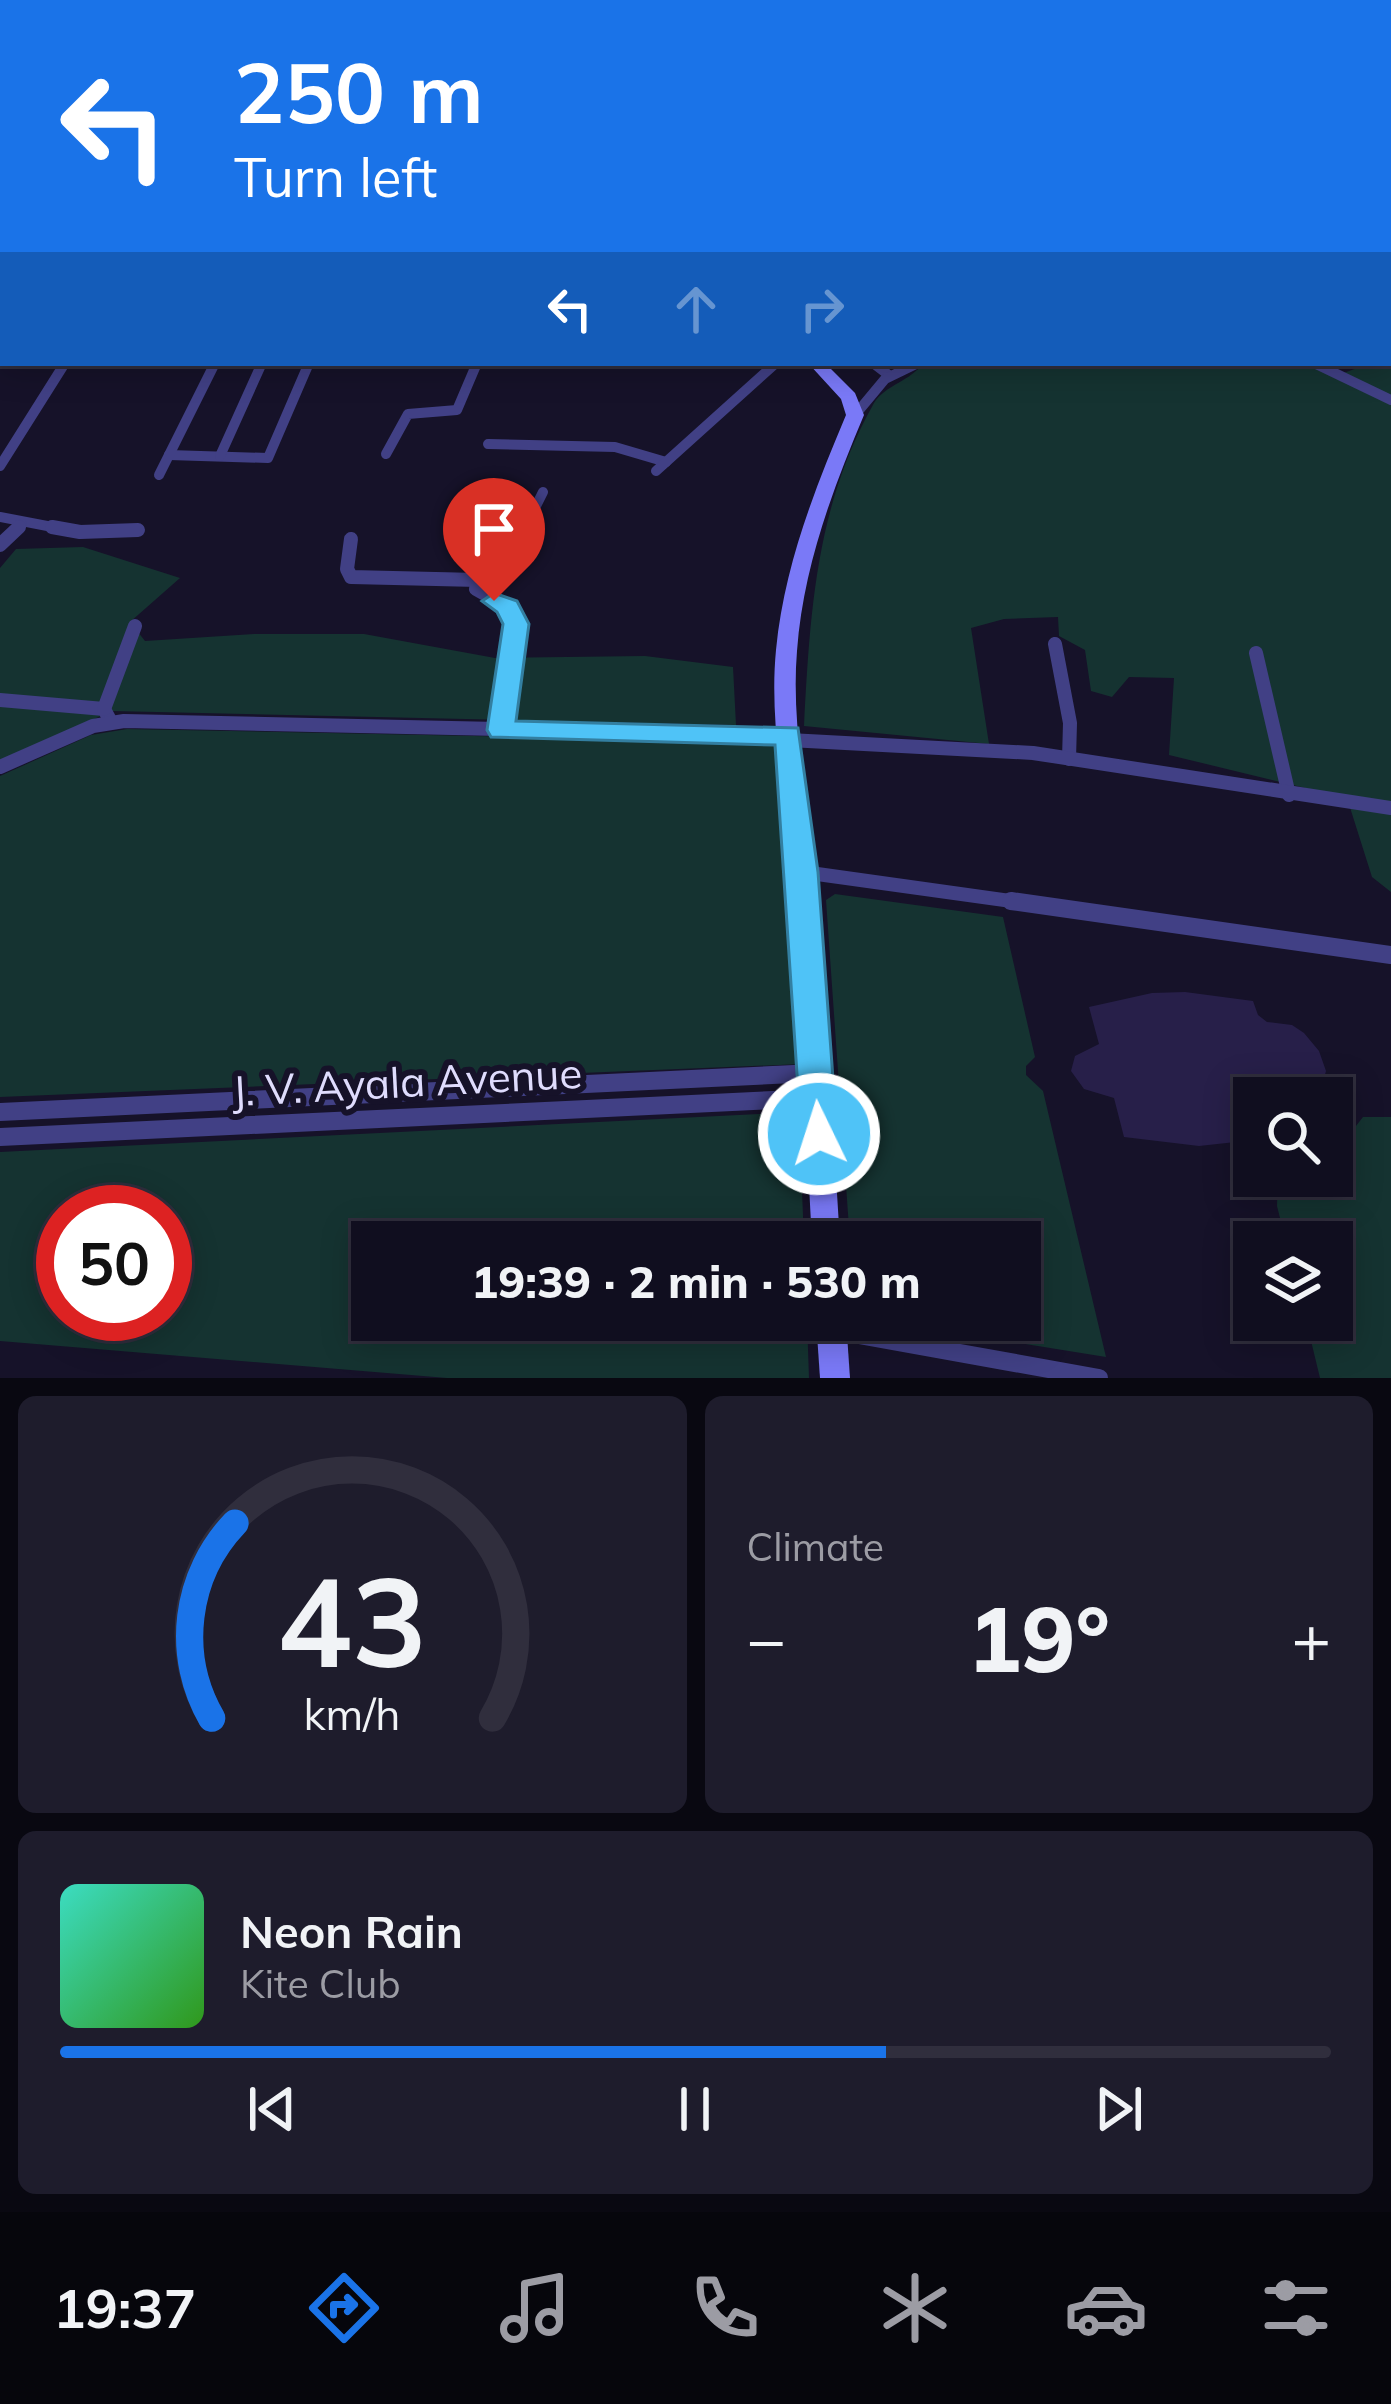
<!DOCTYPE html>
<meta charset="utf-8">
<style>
:root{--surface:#100e1f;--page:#1e1c2c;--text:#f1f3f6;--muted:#9c9ca4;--line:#302e3d;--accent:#1a73e8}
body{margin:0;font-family:Mulish,sans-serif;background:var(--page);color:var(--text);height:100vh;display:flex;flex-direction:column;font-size:45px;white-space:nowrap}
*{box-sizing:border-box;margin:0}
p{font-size:39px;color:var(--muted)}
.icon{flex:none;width:66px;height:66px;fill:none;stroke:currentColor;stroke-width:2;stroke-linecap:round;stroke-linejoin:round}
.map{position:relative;height:1378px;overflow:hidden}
.panel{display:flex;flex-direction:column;gap:18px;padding:18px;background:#090811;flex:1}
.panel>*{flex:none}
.guide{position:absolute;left:0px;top:0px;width:1392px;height:366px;box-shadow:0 6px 30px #0003,0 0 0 3px var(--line);background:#1a73e8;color:#fff;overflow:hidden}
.controls{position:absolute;left:1233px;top:1077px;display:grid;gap:24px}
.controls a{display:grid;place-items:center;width:120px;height:120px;border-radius:0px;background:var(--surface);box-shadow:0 6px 30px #0003,0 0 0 3px var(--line);font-size:60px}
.speed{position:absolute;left:36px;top:1185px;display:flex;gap:24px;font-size:60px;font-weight:700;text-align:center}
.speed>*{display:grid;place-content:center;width:156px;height:156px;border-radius:50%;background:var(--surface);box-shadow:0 6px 30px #0003,0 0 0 3px var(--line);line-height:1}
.speed .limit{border:18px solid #d22;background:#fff;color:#111}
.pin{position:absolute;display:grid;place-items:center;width:102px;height:102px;color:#fff;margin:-123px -51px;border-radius:50% 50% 50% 0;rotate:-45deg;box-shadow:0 0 12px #0007}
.pin .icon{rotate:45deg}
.me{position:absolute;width:132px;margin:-66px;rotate:356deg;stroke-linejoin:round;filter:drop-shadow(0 0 9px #0008)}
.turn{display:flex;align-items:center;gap:42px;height:252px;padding:0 36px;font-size:54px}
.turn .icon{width:156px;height:156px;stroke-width:2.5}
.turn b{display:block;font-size:84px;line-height:102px}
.lanes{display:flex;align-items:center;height:114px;padding:0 36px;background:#0003;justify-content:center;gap:60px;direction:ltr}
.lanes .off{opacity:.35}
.big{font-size:90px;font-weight:800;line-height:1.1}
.panel .tile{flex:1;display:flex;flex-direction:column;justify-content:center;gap:18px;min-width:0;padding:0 42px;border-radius:18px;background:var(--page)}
.panel .dial{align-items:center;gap:0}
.dial svg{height:312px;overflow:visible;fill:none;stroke:var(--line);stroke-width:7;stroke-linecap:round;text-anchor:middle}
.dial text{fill:var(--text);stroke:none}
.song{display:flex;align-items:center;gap:36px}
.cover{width:144px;height:144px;border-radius:18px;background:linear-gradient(135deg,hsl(170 70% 55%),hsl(110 70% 35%))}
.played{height:12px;border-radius:6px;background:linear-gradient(90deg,var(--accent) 65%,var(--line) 65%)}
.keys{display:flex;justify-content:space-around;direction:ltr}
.heat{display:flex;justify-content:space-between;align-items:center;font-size:66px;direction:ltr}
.panel .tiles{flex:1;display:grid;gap:18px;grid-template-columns:1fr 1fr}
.tile:last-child{grid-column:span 2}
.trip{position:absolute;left:351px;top:1221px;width:690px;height:120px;border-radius:0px;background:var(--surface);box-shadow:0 6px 30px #0003,0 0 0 3px var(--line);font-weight:800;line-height:120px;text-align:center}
.dock{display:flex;height:192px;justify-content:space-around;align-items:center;background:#06060c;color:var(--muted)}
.dock .icon{width:84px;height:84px}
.dock .on{color:var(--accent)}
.dock b{font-size:54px;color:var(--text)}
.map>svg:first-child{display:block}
</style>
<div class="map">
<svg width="1391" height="1378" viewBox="0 0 1391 1378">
<rect width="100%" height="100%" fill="#161229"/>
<g fill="#153331" fill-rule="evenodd">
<path d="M1391,188v704l-19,-15 -25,-79 -178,-43 5,-77 -45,-1 -17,20 -21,-6 -6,-41 -26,-14 -1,-19 -54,2 -33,9 18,116 -185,-18c6,-114 12,-221 70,-323 11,-18 37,-22 49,-40h391l24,12 22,-8 -4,-4h33z"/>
<polygon points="83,547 180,578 130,622 145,641 254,634 364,634 495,658 645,656 733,667 736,725 112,711 0,761 0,568 16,549"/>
<polygon points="127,729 779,742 802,1064 0,1097 0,776 91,735"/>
<polygon points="835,894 1003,917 1035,1057 1026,1066 1026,1075 1043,1091 1106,1357 876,1320 1020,1320 1020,1242 850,1242 826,900"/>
<path d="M799,1112l5,130h-432v78h435l2,58h-362l-447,-37v-189zM63,1212h102v102h-102z"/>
<polygon points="1363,1117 1391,1117 1391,1378 1320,1378 1306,1320 1332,1320 1332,1242 1286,1242 1277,1206 1278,1176 1332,1176 1332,1144 1349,1135"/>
</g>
<polygon fill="#271f49" points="1185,992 1253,1001 1258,1015 1267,1022 1292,1025 1304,1033 1319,1051 1326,1071 1319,1096 1254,1098 1254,1140 1199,1146 1124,1137 1114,1098 1084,1089 1071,1071 1075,1056 1099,1044 1089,1007 1152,993"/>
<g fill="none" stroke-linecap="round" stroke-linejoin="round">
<g stroke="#414085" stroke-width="9">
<polyline points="755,0 768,3"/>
<polyline points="817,0 832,3"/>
<polyline points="1094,0 1107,3"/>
<polyline points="186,3 193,0"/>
<polyline points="526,3 533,0"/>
<polyline points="564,3 571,0"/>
<polyline points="694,3 700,0"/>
<polyline points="716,3 721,0"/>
<polyline points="1013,3 1018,0"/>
<polyline points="1048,3 1052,0"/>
<polyline points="0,195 3,189"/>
</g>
<g stroke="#414085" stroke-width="10">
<polyline points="873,363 890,376"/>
<polyline points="1314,363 1391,400"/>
<polyline points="855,415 885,379 918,363"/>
<polyline points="488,444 615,447 666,462"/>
<polyline points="386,454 408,414 457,410 477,363"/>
<polyline points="169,455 268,458 309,363"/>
<polyline points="220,456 262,363"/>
<polyline points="0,466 65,363"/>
<polyline points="656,471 776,363"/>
<polyline points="159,475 215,363"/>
<polyline points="0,517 68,530"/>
<polyline points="16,530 22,524"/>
<polyline points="524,530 543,492"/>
</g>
<g stroke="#414085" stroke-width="14">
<polyline points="52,527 80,532 138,530"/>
<polyline points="351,539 347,569 351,577 478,580"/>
<polyline points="0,545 19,527"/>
<polyline points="1055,644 1070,723 1069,759"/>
<polyline points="1256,653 1289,795"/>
<polyline points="0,700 104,709 111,722"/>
<polyline points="104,709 135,626"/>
<polyline points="501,731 516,624 508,607 476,589 505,540 525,527"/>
<polyline points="789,740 1033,753 1391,808"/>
<polyline points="0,767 93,726 124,721 788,735"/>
<polyline points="803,872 1032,904"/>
</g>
<g stroke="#414085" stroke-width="18">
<polyline points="1011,901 1391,955"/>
<polyline points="0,1112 815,1073"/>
<polyline points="0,1137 817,1098"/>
<polyline points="831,1330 1099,1378"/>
</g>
<g fill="#7a79f7" fill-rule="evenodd">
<polygon points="613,0 631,0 634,3 616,3"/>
<rect x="0" y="278" width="3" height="10"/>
<path d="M808,363h17l30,30 9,22c-32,76 -61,153 -67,236 -6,72 10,146 17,218 13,124 18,249 26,373h-28c-7,-124 -10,-250 -21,-374 -6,-71 -22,-146 -15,-218 8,-83 38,-159 70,-235l-5,-16z"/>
<polygon points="816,1320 846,1320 850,1378 820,1378"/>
</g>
</g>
<polygon fill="#4fc3f7" stroke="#337fa1" stroke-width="3" points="494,593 517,601 529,624 516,721 798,728 818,872 837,1134 831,1145 819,1150 807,1145 801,1134 775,745 491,737 487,730 503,624 497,612 482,601"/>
<g text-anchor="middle" stroke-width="12" stroke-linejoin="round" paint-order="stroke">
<g font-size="42" fill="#dfdcfd" stroke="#161229">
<text transform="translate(407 1082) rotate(-3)" y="15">J. V. Ayala Avenue</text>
</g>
</g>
</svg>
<div class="controls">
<a><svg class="icon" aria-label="search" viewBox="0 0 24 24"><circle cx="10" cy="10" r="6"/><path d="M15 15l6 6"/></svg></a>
<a><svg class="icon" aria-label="layers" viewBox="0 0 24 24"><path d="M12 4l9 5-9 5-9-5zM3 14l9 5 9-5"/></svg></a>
</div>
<div class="speed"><div class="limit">50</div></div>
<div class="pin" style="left:494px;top:601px;background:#d93025"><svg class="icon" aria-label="arrive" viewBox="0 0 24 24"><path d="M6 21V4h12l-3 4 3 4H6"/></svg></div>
<svg class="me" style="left:819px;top:1134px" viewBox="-20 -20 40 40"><circle r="17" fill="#4fc3f7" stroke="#fff" stroke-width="3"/><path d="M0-11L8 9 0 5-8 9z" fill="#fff"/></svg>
<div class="trip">19:39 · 2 min · 530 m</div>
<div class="guide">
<div class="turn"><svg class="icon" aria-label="left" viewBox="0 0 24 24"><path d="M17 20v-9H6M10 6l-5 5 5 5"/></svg><div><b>250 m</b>Turn left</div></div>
<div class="lanes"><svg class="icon" aria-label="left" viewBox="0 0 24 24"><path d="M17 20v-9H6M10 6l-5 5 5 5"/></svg><svg class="icon off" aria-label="ahead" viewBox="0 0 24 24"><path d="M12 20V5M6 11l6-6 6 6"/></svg><svg class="icon off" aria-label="right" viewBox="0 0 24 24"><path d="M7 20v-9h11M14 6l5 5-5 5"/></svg></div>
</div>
</div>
<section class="panel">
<div class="tiles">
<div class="tile dial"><svg viewBox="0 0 100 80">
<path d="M14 69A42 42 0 1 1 86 69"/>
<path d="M14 69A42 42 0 0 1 20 19" stroke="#1a73e8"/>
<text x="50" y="56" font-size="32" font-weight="700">43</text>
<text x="50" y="72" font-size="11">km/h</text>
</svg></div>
<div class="tile"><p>Climate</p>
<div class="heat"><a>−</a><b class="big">19°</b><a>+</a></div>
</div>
<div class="tile">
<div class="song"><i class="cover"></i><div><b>Neon Rain</b><p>Kite Club</p></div></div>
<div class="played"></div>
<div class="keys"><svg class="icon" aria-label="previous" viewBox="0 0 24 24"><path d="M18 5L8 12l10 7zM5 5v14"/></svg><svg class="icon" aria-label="pause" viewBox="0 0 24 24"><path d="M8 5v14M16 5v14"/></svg><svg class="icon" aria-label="next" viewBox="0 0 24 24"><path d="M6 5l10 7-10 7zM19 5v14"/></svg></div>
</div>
</div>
</section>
<nav class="dock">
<b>19:37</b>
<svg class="icon on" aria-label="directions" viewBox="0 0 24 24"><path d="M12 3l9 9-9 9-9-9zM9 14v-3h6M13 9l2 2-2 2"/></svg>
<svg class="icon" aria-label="music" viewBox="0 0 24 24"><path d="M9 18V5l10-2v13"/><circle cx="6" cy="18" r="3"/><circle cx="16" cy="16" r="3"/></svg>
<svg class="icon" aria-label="phone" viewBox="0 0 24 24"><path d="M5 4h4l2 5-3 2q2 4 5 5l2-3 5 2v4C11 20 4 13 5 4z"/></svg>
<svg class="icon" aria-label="climate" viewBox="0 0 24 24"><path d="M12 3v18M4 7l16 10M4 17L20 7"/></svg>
<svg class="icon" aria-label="car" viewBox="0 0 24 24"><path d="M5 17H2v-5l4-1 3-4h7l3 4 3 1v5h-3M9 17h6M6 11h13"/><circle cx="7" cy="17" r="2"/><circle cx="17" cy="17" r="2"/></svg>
<svg class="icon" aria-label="filters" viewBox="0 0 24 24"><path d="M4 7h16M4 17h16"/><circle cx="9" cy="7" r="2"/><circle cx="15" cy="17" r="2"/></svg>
</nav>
